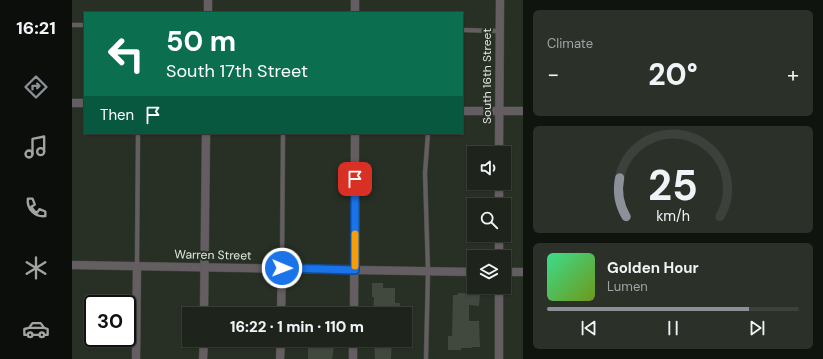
<!DOCTYPE html>
<meta charset="utf-8">
<style>
:root{--surface:#1e241c;--page:#2b3029;--text:#f1f3f6;--muted:#a1a4a3;--line:#3c413b;--accent:#8c9099}
body{margin:0;font-family:"DM Sans",sans-serif;background:var(--page);color:var(--text);height:100vh;display:flex;flex-direction:column;font-size:15px;white-space:nowrap}
*{box-sizing:border-box;margin:0}
p{font-size:13px;color:var(--muted)}
.icon{flex:none;width:22px;height:22px;fill:none;stroke:currentColor;stroke-width:2;stroke-linecap:round;stroke-linejoin:round}
.map{position:relative;flex:1;overflow:hidden}
.side{display:flex;flex-direction:column;gap:10px;padding:10px;background:#10140f;width:300px}
.side>*{flex:none}
.top-card{position:absolute;left:12px;top:12px;width:379px;height:122px;border-radius:0px;box-shadow:0 1px 3px #0004,0 0 0 1px var(--line);background:#0b6e4f;color:#fff;overflow:hidden}
.fabs{position:absolute;left:395px;top:146px;display:grid;gap:8px}
.fabs a{display:grid;place-items:center;width:44px;height:44px;border-radius:0px;background:var(--surface);box-shadow:0 1px 3px #0004,0 0 0 1px var(--line);font-size:20px}
.speed{position:absolute;left:12px;top:295px;display:flex;gap:8px;font-size:20px;font-weight:700;text-align:center}
.speed>*{display:grid;place-content:center;width:52px;height:52px;border-radius:50%;background:var(--surface);box-shadow:0 1px 3px #0004,0 0 0 1px var(--line);line-height:1}
.speed .limit{border:2px solid #111;border-radius:6px;background:#fff;color:#111}
.pin{position:absolute;display:grid;place-items:center;width:34px;height:34px;color:#fff;margin:-17px;border-radius:8px;box-shadow:0 2px 6px #0006}
.me{position:absolute;width:44px;margin:-22px;rotate:91deg;stroke-linejoin:round;filter:drop-shadow(0 0 3px #0008)}
.turn{display:flex;align-items:center;gap:14px;height:84px;padding:0 16px;font-size:18px}
.turn .icon{width:52px;height:52px;stroke-width:2.5}
.turn b{display:block;font-size:28px;line-height:34px}
.then{display:flex;align-items:center;height:38px;padding:0 16px;background:#0003;gap:8px;font-size:15px}
.big{font-size:30px;font-weight:800;line-height:1.1}
.side .widget{flex:1;display:flex;flex-direction:column;justify-content:center;gap:6px;min-width:0;padding:0 14px;border-radius:6px;background:var(--page)}
.side .dial{align-items:center;gap:0}
.dial svg{height:104px;overflow:visible;fill:none;stroke:var(--line);stroke-width:7;stroke-linecap:round;text-anchor:middle}
.dial text{fill:var(--text);stroke:none}
.song{display:flex;align-items:center;gap:12px}
.cover{width:48px;height:48px;border-radius:6px;background:linear-gradient(135deg,hsl(150 70% 55%),hsl(80 70% 35%))}
.played{height:4px;border-radius:2px;background:linear-gradient(90deg,var(--accent) 80%,var(--line) 80%)}
.keys{display:flex;justify-content:space-around;direction:ltr}
.heat{display:flex;justify-content:space-between;align-items:center;font-size:22px;direction:ltr}
.trip{position:absolute;left:110px;top:307px;width:230px;height:40px;border-radius:0px;background:var(--surface);box-shadow:0 1px 3px #0004,0 0 0 1px var(--line);font-weight:800;line-height:40px;text-align:center}
main{display:flex;flex:1;min-height:0}
.tab-bar{display:flex;flex-direction:column;width:72px;justify-content:space-around;align-items:center;background:#0c0e0b;color:var(--muted)}
.tab-bar .icon{width:28px;height:28px}
.tab-bar .current{color:var(--accent)}
.tab-bar b{font-size:18px;color:var(--text)}
.map>svg:first-child{display:block}
</style>
<main>
<nav class="tab-bar">
<b>16:21</b>
<svg class="icon current" aria-label="directions" viewBox="0 0 24 24"><path d="M12 3l9 9-9 9-9-9zM9 14v-3h6M13 9l2 2-2 2"/></svg>
<svg class="icon" aria-label="music" viewBox="0 0 24 24"><path d="M9 18V5l10-2v13"/><circle cx="6" cy="18" r="3"/><circle cx="16" cy="16" r="3"/></svg>
<svg class="icon" aria-label="phone" viewBox="0 0 24 24"><path d="M5 4h4l2 5-3 2q2 4 5 5l2-3 5 2v4C11 20 4 13 5 4z"/></svg>
<svg class="icon" aria-label="climate" viewBox="0 0 24 24"><path d="M12 3v18M4 7l16 10M4 17L20 7"/></svg>
<svg class="icon" aria-label="car" viewBox="0 0 24 24"><path d="M5 17H2v-5l4-1 3-4h7l3 4 3 1v5h-3M9 17h6M6 11h13"/><circle cx="7" cy="17" r="2"/><circle cx="17" cy="17" r="2"/></svg>
</nav>
<div class="map">
<svg width="451" height="359" viewBox="0 0 451 359">
<rect width="100%" height="100%" fill="#283025"/>
<g fill="#41493e">
<polygon points="300,283 311,283 311,288 323,288 323,303 328,303 327,314 301,314 302,297 300,297"/>
<polygon points="386,293 408,294 407,306 397,305 397,321 407,321 408,347 400,347 400,348 389,348 389,350 376,350 376,336 380,336 381,295 386,295"/>
<polygon points="236,340 260,340 260,345 262,347 260,359 236,359"/>
<polygon points="302,340 320,340 319,359 303,359"/>
</g>
<g fill="none" stroke-linecap="round" stroke-linejoin="round">
<defs>
<g id="lane">
<polyline points="0,25 13,25"/>
<polyline points="390,30 427,31"/>
<polyline points="65,266 66,133"/>
<polyline points="210,268 211,133"/>
<polyline points="354,359 356,271 353,173 356,133"/>
</g>
<g id="street">
<polyline points="136,13 136,0"/>
<polyline points="283,13 283,0"/>
<polyline points="0,103 13,103"/>
<polyline points="390,111 451,111"/>
<polyline points="427,153 428,0"/>
<polyline points="427,205 427,183"/>
<polyline points="427,257 427,235"/>
<polyline points="0,265 402,272"/>
<polyline points="432,272 451,272"/>
<polyline points="132,314 134,133"/>
<polyline points="209,314 210,268"/>
<polyline points="282,314 283,133"/>
<polyline points="64,359 65,266"/>
<polyline points="131,359 132,340"/>
<polyline points="208,359 209,340"/>
<polyline points="281,359 281,340"/>
<polyline points="427,359 427,287"/>
</g>
</defs>
<use href="#lane" stroke="#464d43" stroke-width="5"/>
<use href="#street" stroke="#464d43" stroke-width="9"/>
<use href="#lane" stroke="#645d61" stroke-width="4"/>
<use href="#street" stroke="#645d61" stroke-width="8"/>
</g>
<g fill="none" stroke-linecap="round" stroke-linejoin="round">
<defs>
<polyline id="route" points="210,268 283,270 283,179"/>
</defs>
<use href="#route" stroke="#114b97" stroke-width="10"/>
<use href="#route" stroke="#1a73e8" stroke-width="7"/>
<polyline stroke="#f59e0b" stroke-width="7" points="283,266 283,234"/>
</g>
<g text-anchor="middle" stroke-width="4" stroke-linejoin="round" paint-order="stroke">
<g font-size="12" fill="#e3e8e1" stroke="#283025">
<text transform="translate(415 76) rotate(-90)" y="4">South 16th Street</text>
<text transform="translate(141 255) rotate(1)" y="4">Warren Street</text>
</g>
</g>
</svg>
<div class="fabs">
<a><svg class="icon" aria-label="sound" viewBox="0 0 24 24"><path d="M4 9h4l5-4v14l-5-4H4zM17 9q2 3 0 6"/></svg></a>
<a><svg class="icon" aria-label="search" viewBox="0 0 24 24"><circle cx="10" cy="10" r="6"/><path d="M15 15l6 6"/></svg></a>
<a><svg class="icon" aria-label="layers" viewBox="0 0 24 24"><path d="M12 4l9 5-9 5-9-5zM3 14l9 5 9-5"/></svg></a>
</div>
<div class="speed"><div class="limit">30</div></div>
<div class="pin" style="left:283px;top:179px;background:#d93025"><svg class="icon" aria-label="arrive" viewBox="0 0 24 24"><path d="M6 21V4h12l-3 4 3 4H6"/></svg></div>
<svg class="me" style="left:210px;top:268px" viewBox="-20 -20 40 40"><circle r="17" fill="#1a73e8" stroke="#fff" stroke-width="3"/><path d="M0-11L8 9 0 5-8 9z" fill="#fff"/></svg>
<div class="trip">16:22 · 1 min · 110 m</div>
<div class="top-card">
<div class="turn"><svg class="icon" aria-label="left" viewBox="0 0 24 24"><path d="M17 20v-9H6M10 6l-5 5 5 5"/></svg><div><b>50 m</b>South 17th Street</div></div>
<div class="then">Then<svg class="icon" aria-label="arrive" viewBox="0 0 24 24"><path d="M6 21V4h12l-3 4 3 4H6"/></svg></div>
</div>
</div>
<section class="side">
<div class="widget"><p>Climate</p>
<div class="heat"><a>−</a><b class="big">20°</b><a>+</a></div>
</div>
<div class="widget dial"><svg viewBox="0 0 100 80">
<path d="M14 69A42 42 0 1 1 86 69"/>
<path d="M14 69A42 42 0 0 1 9 39" stroke="#8c9099"/>
<text x="50" y="56" font-size="32" font-weight="700">25</text>
<text x="50" y="72" font-size="11">km/h</text>
</svg></div>
<div class="widget">
<div class="song"><i class="cover"></i><div><b>Golden Hour</b><p>Lumen</p></div></div>
<div class="played"></div>
<div class="keys"><svg class="icon" aria-label="previous" viewBox="0 0 24 24"><path d="M18 5L8 12l10 7zM5 5v14"/></svg><svg class="icon" aria-label="pause" viewBox="0 0 24 24"><path d="M8 5v14M16 5v14"/></svg><svg class="icon" aria-label="next" viewBox="0 0 24 24"><path d="M6 5l10 7-10 7zM19 5v14"/></svg></div>
</div>
</section>
</main>
